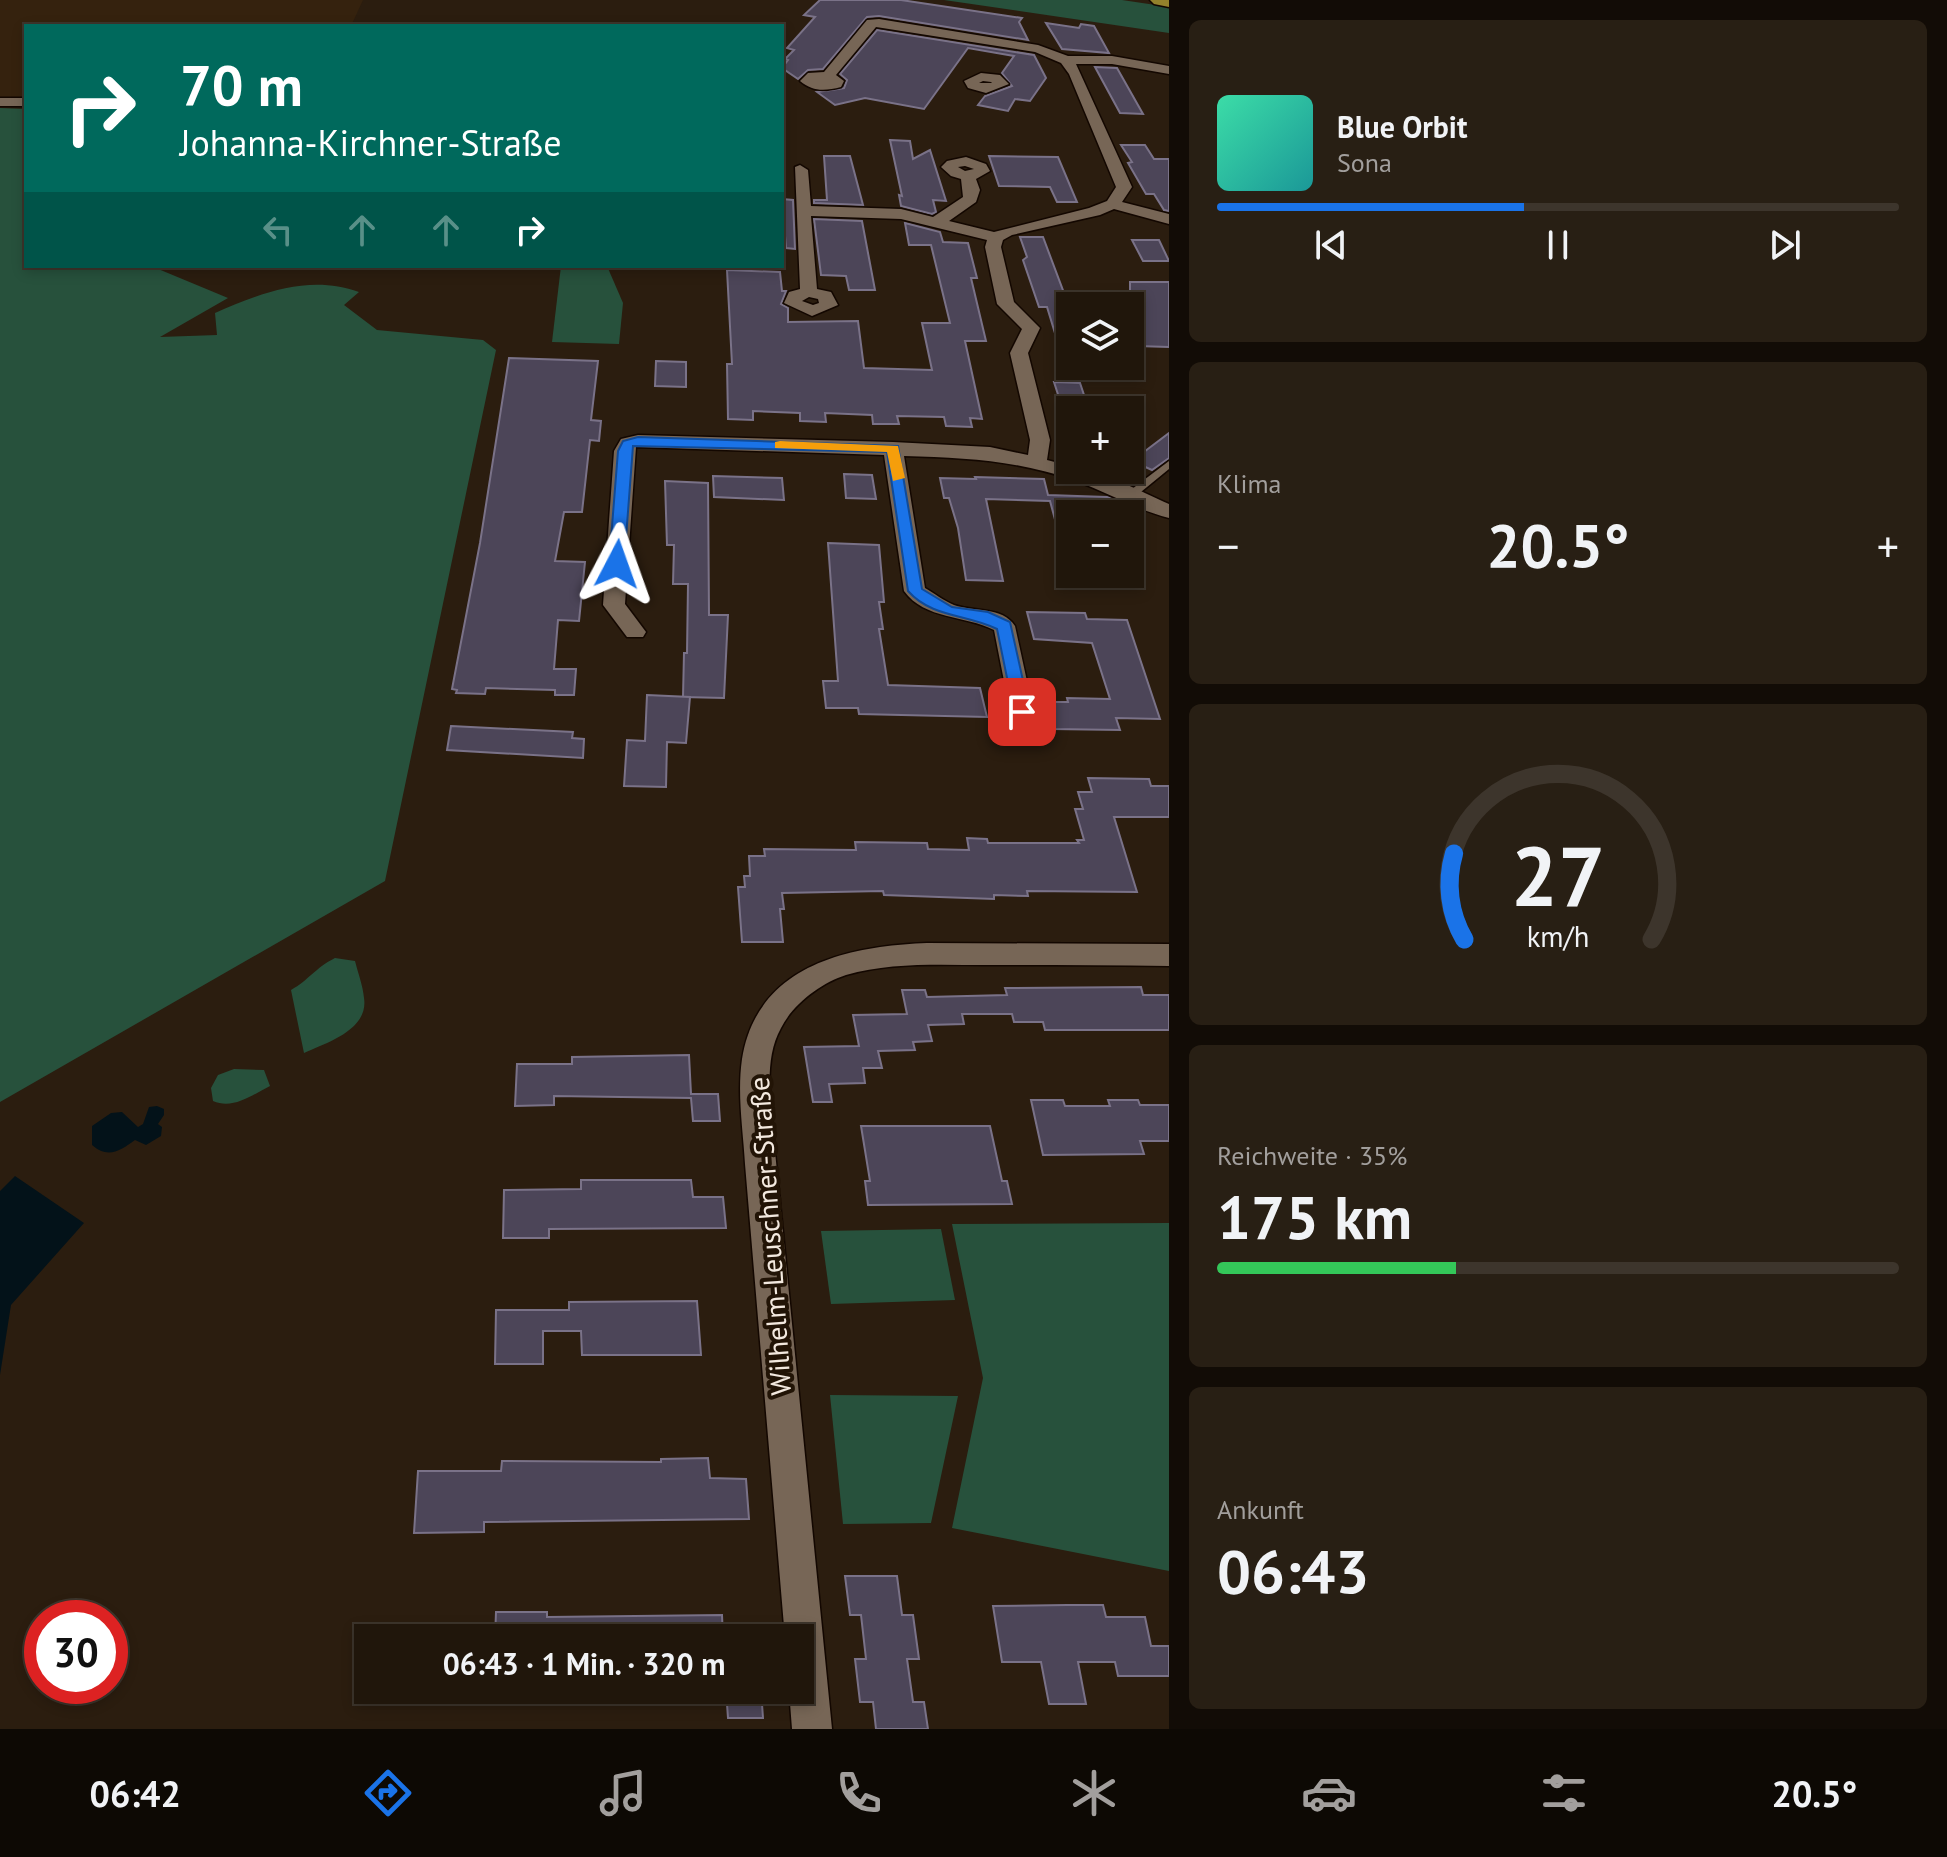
<!DOCTYPE html>
<html lang="de">
<meta charset="utf-8">
<style>
:root{--surface:#20160b;--page:#281f14;--text:#f1f3f6;--muted:#a29f9d;--line:#3d352c;--accent:#1a73e8}
body{margin:0;font-family:"PT Sans",sans-serif;background:var(--page);color:var(--text);height:100vh;display:flex;flex-direction:column;font-size:30px;white-space:nowrap}
*{box-sizing:border-box;margin:0}
p{font-size:26px;color:var(--muted)}
.icon{flex:none;width:44px;height:44px;fill:none;stroke:currentColor;stroke-width:2;stroke-linecap:round;stroke-linejoin:round}
.map{position:relative;flex:1;overflow:hidden}
.details{display:flex;flex-direction:column;gap:20px;padding:20px;background:#120c06;width:778px}
.details>*{flex:none}
.guide{position:absolute;left:24px;top:24px;width:760px;height:244px;border-radius:0px;box-shadow:0 4px 12px #0003,0 0 0 2px var(--line);background:#00695c;color:#fff;overflow:hidden}
.fabs{position:absolute;left:1056px;top:292px;display:grid;gap:16px}
.fabs a{display:grid;place-items:center;width:88px;height:88px;border-radius:0px;background:var(--surface);box-shadow:0 4px 12px #0003,0 0 0 2px var(--line);font-size:40px}
.speed{position:absolute;left:24px;top:1600px;display:flex;gap:16px;font-size:40px;font-weight:700;text-align:center}
.speed>*{display:grid;place-content:center;width:104px;height:104px;border-radius:50%;background:var(--surface);box-shadow:0 4px 12px #0003,0 0 0 2px var(--line);line-height:1}
.speed .limit{border:12px solid #d22;background:#fff;color:#111}
.pin{position:absolute;display:grid;place-items:center;width:68px;height:68px;color:#fff;margin:-34px;border-radius:16px;box-shadow:0 4px 12px #0006}
.me{position:absolute;width:88px;margin:-44px;rotate:4deg;stroke-linejoin:round;filter:drop-shadow(0 0 6px #0008)}
.turn{display:flex;align-items:center;gap:28px;height:168px;padding:0 24px;font-size:36px}
.turn .icon{width:104px;height:104px;stroke-width:2.5}
.turn b{display:block;font-size:56px;line-height:68px}
.lanes{display:flex;align-items:center;height:76px;padding:0 24px;background:#0003;justify-content:center;gap:40px;direction:ltr}
.lanes .off{opacity:.35}
.big{font-size:60px;font-weight:800;line-height:1.1}
.details .card{flex:1;display:flex;flex-direction:column;justify-content:center;gap:12px;min-width:0;padding:0 28px;border-radius:12px;background:var(--page)}
.details .dial{align-items:center;gap:0}
.dial svg{height:208px;overflow:visible;fill:none;stroke:var(--line);stroke-width:7;stroke-linecap:round;text-anchor:middle}
.dial text{fill:var(--text);stroke:none}
.song{display:flex;align-items:center;gap:24px}
.cover{width:96px;height:96px;border-radius:12px;background:linear-gradient(135deg,hsl(160 70% 55%),hsl(180 70% 35%))}
.played{height:8px;border-radius:4px;background:linear-gradient(90deg,var(--accent) 45%,var(--line) 45%)}
.keys{display:flex;justify-content:space-around;direction:ltr}
.heat{display:flex;justify-content:space-between;align-items:center;font-size:44px;direction:ltr}
.charge{height:12px;border-radius:6px;background:linear-gradient(90deg,#34c759 35%,var(--line) 0)}
.trip{position:absolute;left:354px;top:1624px;width:460px;height:80px;border-radius:0px;background:var(--surface);box-shadow:0 4px 12px #0003,0 0 0 2px var(--line);font-weight:800;line-height:80px;text-align:center}
.tab-bar{display:flex;height:128px;justify-content:space-around;align-items:center;background:#0d0904;color:var(--muted)}
.tab-bar .icon{width:56px;height:56px}
.tab-bar .active{color:var(--accent)}
.tab-bar b{font-size:36px;color:var(--text)}
main{display:flex;flex:1;min-height:0}
.map>svg:first-child{display:block}
</style>
<main>
<div class="map">
<svg width="1169" height="1729" viewBox="0 0 1169 1729">
<rect width="100%" height="100%" fill="#2b1d0f"/>
<polygon fill="#35220e" points="0,0 363,0 351,26 26,26 26,98 0,98"/>
<g fill="#27513c">
<polygon points="944,0 1122,0 1169,7 1169,33"/>
<path d="M0,108l26,1v157h125l77,32 -68,39 57,-2 -2,-22c46,-20 94,-39 144,-21l-15,13 33,25 106,10 13,10 -111,531 -385,221z"/>
<polygon points="561,266 607,266 623,303 619,344 552,342"/>
<path d="M335,958l20,3c3,12 8,25 9,37 5,32 -38,45 -60,55l-13,-63c18,-10 24,-22 44,-32z"/>
<path d="M234,1069l30,1 6,16c-18,9 -37,24 -57,15l-2,-13 7,-13z"/>
<polygon points="1169,1223 1169,1571 952,1528 983,1378 952,1224"/>
<polygon points="941,1229 955,1300 831,1304 821,1231"/>
<polygon points="830,1395 958,1396 931,1523 843,1524"/>
</g>
<g fill="#031219">
<path d="M157,1106l7,3v6l-6,9 4,3 -1,9 -15,9 -11,-5c-15,11 -27,19 -43,5v-19l19,-13 11,-1 16,15 5,-3 6,-17z"/>
<polygon points="15,1176 84,1223 11,1305 0,1375 0,1191"/>
</g>
<g fill="#4c4558" stroke="#7a7288" stroke-width="2">
<polygon points="820,0 901,0 1022,18 1019,22 1028,40 879,16 867,17 823,69 808,70 798,79 782,68 788,60 785,59 794,50 787,48 815,17 804,15"/>
<polygon points="1046,23 1079,28 1081,24 1094,26 1109,53 1062,49"/>
<polygon points="877,30 1034,55 1046,78 1030,101 1015,99 1008,111 978,105 985,96 1012,86 1002,73 1014,56 968,48 924,109 865,98 835,105 817,92 844,88 847,80 840,74"/>
<polygon points="1095,67 1117,68 1143,114 1120,113"/>
<polygon points="890,140 910,141 913,159 930,150 946,201 933,200 936,212 932,214 901,206 899,195 902,196"/>
<polygon points="1121,145 1145,145 1154,159 1169,159 1169,211 1164,210 1154,194 1146,194 1128,163 1132,162"/>
<polygon points="824,156 850,156 863,205 814,203 814,200 827,200"/>
<polygon points="989,156 1058,157 1077,202 1057,202 1050,187 999,186"/>
<polygon points="782,199 793,200 795,249 786,248"/>
<polygon points="814,219 862,221 875,290 849,290 846,276 821,275"/>
<polygon points="905,223 940,232 943,242 968,243 977,278 971,278 986,341 965,341 982,419 970,418 972,427 946,426 944,417 897,416 899,424 873,424 872,415 825,413 826,422 800,421 800,413 753,411 753,420 728,419 727,364 732,364 727,270 780,272 782,291 786,291 781,304 788,308 788,322 858,321 864,368 932,370 922,323 950,323 931,245 909,245"/>
<polygon points="1020,237 1043,237 1070,309 1070,365 1065,366 1047,307 1039,307 1023,260 1027,257"/>
<polygon points="1132,240 1159,240 1169,261 1143,261"/>
<polygon points="1130,282 1169,282 1169,347 1137,346 1130,329"/>
<polygon points="509,358 598,361 591,420 601,421 599,441 590,440 582,512 564,512 555,561 585,562 579,621 558,620 554,669 576,669 574,695 555,695 555,690 486,688 485,694 456,693 457,690 452,689 480,543"/>
<polygon points="656,361 686,362 686,387 655,386"/>
<polygon points="1054,382 1080,383 1089,410 1063,410"/>
<polygon points="1169,433 1169,458 1152,470 1132,461"/>
<polygon points="844,474 872,475 876,499 846,498"/>
<polygon points="713,476 782,478 784,500 714,497"/>
<polygon points="975,477 1044,479 1048,495 1107,497 1114,500 1114,514 1070,514 1070,553 1064,553 1050,501 986,499 1003,581 966,580 958,528 949,498 944,498 940,478 976,479"/>
<polygon points="665,481 708,483 709,615 728,615 724,698 683,697 684,653 687,653 688,584 673,584 674,545 667,545"/>
<polygon points="828,543 879,545 884,602 879,602 883,629 879,629 888,685 980,688 987,717 859,714 858,708 826,708 823,681 838,681"/>
<polygon points="1027,612 1085,613 1087,619 1127,620 1160,719 1116,718 1120,730 1052,729 1045,702 1068,702 1067,698 1110,699 1092,643 1034,639"/>
<polygon points="647,695 690,697 686,743 667,742 666,787 624,786 627,740 645,741"/>
<polygon points="451,726 573,732 572,738 584,739 583,758 447,750"/>
<polygon points="1088,778 1149,779 1151,786 1169,786 1169,817 1114,817 1137,892 1027,891 1028,896 994,895 994,899 884,895 883,891 782,893 784,909 780,909 783,942 742,942 738,887 745,887 744,876 750,876 749,856 765,856 764,849 856,850 855,842 927,843 928,849 969,850 967,838 987,839 988,843 1079,843 1077,840 1084,840 1075,809 1083,809 1078,792 1092,792"/>
<polygon points="1141,987 1143,995 1169,995 1169,1030 1045,1030 1043,1022 1014,1022 1012,1014 962,1014 964,1024 928,1025 932,1041 913,1042 915,1050 878,1051 882,1068 863,1068 865,1083 829,1084 832,1102 813,1102 804,1047 859,1046 853,1015 907,1014 902,990 925,990 927,997 1007,995 1005,988"/>
<polygon points="689,1055 691,1094 718,1094 720,1121 693,1121 691,1098 554,1096 554,1105 515,1106 517,1064 572,1064 572,1057"/>
<polygon points="1031,1100 1063,1100 1065,1106 1110,1106 1108,1100 1138,1100 1140,1105 1169,1105 1169,1141 1140,1141 1144,1154 1043,1155"/>
<polygon points="861,1126 990,1126 1002,1181 1007,1181 1012,1204 868,1205 865,1181 870,1181"/>
<polygon points="581,1180 691,1180 693,1197 723,1197 726,1228 549,1229 549,1238 503,1238 504,1190 581,1189"/>
<polygon points="697,1301 701,1355 582,1355 581,1331 543,1331 543,1364 495,1364 496,1310 569,1310 569,1302"/>
<polygon points="708,1458 710,1478 746,1479 749,1519 484,1522 484,1532 414,1533 418,1471 501,1471 502,1461 661,1462 661,1459"/>
<polygon points="845,1576 897,1576 902,1615 913,1615 919,1659 907,1659 913,1702 924,1702 928,1729 876,1729 873,1702 860,1702 855,1659 866,1659 861,1615 850,1615"/>
<polygon points="1067,1605 1103,1605 1106,1617 1145,1617 1151,1646 1169,1646 1169,1676 1118,1676 1115,1662 1078,1662 1086,1704 1049,1704 1041,1662 1002,1662 993,1606"/>
<polygon points="496,1612 547,1612 547,1617 722,1615 723,1638 495,1638"/>
<polygon points="726,1690 761,1690 763,1718 728,1718"/>
</g>
<g fill="none" stroke-linecap="round" stroke-linejoin="round">
<defs>
<polygon id="lane" points="1169,461 1169,469 1136,496 1128,496 1128,492"/>
<g id="street">
<path d="M879,19l159,26 30,11h44l57,10v8l-57,-10h-36l56,123 -10,15 47,12v10l-55,-15 -14,6 -88,20 -9,5 -2,7 13,55 26,26 -12,25 22,87 -3,20 23,6v4c33,0 69,21 99,34v14c-32,-8 -62,-26 -93,-37 -60,-21 -109,-23 -172,-25l21,132c9,5 19,13 29,17 20,7 48,1 61,21l23,106 -4,6 -8,3 -8,-3 -4,-6 -20,-102c-29,-15 -69,-10 -90,-39l-20,-136 -248,-8 -11,157 21,28 -3,5h-16l-24,-32 11,-154 7,-12 17,-4 255,7 97,5 38,8 2,-15 -20,-87 12,-24 -25,-25 -12,-57 2,-7 -86,-21 -90,-3 6,73 14,3 7,13 -26,11 -28,-13 5,-11 11,-3 -5,-122 5,-2 8,5 3,36 90,3 32,8 30,-20 -2,-18 -10,-3 -10,-9 6,-6 19,-4 20,7 4,7 -14,8 4,11 -4,12 -27,19 45,11 95,-24 18,-7 9,-14 -47,-113 -8,-11 -26,-11 -159,-25 -40,48 8,6 -3,6c-16,4 -28,5 -41,-6l8,-8 16,-1 43,-52zM965,166l9,3 -9,2 -7,-4zM809,297l9,2 1,4 -6,2 -11,-4z"/>
<path d="M981,73l19,2 9,9 -23,9 -18,-5 -4,-7zM983,81l8,1 1,1h-13z"/>
<rect x="0" y="98" width="26" height="8"/>
<path d="M927,943l242,1v22c-61,-1 -122,-1 -183,-1 -46,0 -96,-3 -140,10 -25,8 -53,29 -65,53 -14,25 -12,56 -10,83l61,618h-40l-3,-39h11v-52h-15l-40,-474c-2,-35 -8,-70 -3,-105 15,-94 106,-113 185,-116z"/>
</g>
<polygon id="highway" points="1150,0 1169,0 1169,7 1154,4"/>
</defs>
<use href="#lane" stroke="#130700" stroke-width="3"/>
<use href="#street" stroke="#130700" stroke-width="3"/>
<use href="#highway" stroke="#130700" stroke-width="3"/>
<use href="#lane" fill="#776656" fill-rule="evenodd"/>
<use href="#street" fill="#776656" fill-rule="evenodd"/>
<use href="#highway" fill="#94822c" fill-rule="evenodd"/>
</g>
<path fill="#1a73e8" stroke="#114b97" stroke-width="2" d="M638,437l260,9 24,143 30,18 36,5 22,10 20,90 -2,4 -6,1 -8,-5 -17,-83c-30,-15 -65,-11 -89,-38l-21,-139 -254,-6 -9,118 -7,5 -8,-5 9,-113 5,-10z"/>
<polygon fill="#f59e0b" points="780,441 898,446 905,478 893,481 887,452 775,448 775,442"/>
<g text-anchor="middle" stroke-width="8" stroke-linejoin="round" paint-order="stroke">
<g font-size="28" fill="#f3e9df" stroke="#221406">
<text transform="translate(770 1236) rotate(-94)" y="10">Wilhelm-Leuschner-Straße</text>
</g>
</g>
</svg>
<div class="fabs">
<a><svg class="icon" aria-label="layers" viewBox="0 0 24 24"><path d="M12 4l9 5-9 5-9-5zM3 14l9 5 9-5"/></svg></a>
<a>+</a>
<a>−</a>
</div>
<div class="speed"><div class="limit">30</div></div>
<div class="pin" style="left:1022px;top:712px;background:#d93025"><svg class="icon" aria-label="arrive" viewBox="0 0 24 24"><path d="M6 21V4h12l-3 4 3 4H6"/></svg></div>
<svg class="me" style="left:617px;top:564px" viewBox="-20 -20 40 40"><path d="M0-17L14 15 0 8-14 15z" fill="#1a73e8" stroke="#fff" stroke-width="4"/></svg>
<div class="trip">06:43 · 1 Min. · 320 m</div>
<div class="guide">
<div class="turn"><svg class="icon" aria-label="right" viewBox="0 0 24 24"><path d="M7 20v-9h11M14 6l5 5-5 5"/></svg><div><b>70 m</b>Johanna-Kirchner-Straße</div></div>
<div class="lanes"><svg class="icon off" aria-label="left" viewBox="0 0 24 24"><path d="M17 20v-9H6M10 6l-5 5 5 5"/></svg><svg class="icon off" aria-label="ahead" viewBox="0 0 24 24"><path d="M12 20V5M6 11l6-6 6 6"/></svg><svg class="icon off" aria-label="ahead" viewBox="0 0 24 24"><path d="M12 20V5M6 11l6-6 6 6"/></svg><svg class="icon" aria-label="right" viewBox="0 0 24 24"><path d="M7 20v-9h11M14 6l5 5-5 5"/></svg></div>
</div>
</div>
<section class="details">
<div class="card">
<div class="song"><i class="cover"></i><div><b>Blue Orbit</b><p>Sona</p></div></div>
<div class="played"></div>
<div class="keys"><svg class="icon" aria-label="previous" viewBox="0 0 24 24"><path d="M18 5L8 12l10 7zM5 5v14"/></svg><svg class="icon" aria-label="pause" viewBox="0 0 24 24"><path d="M8 5v14M16 5v14"/></svg><svg class="icon" aria-label="next" viewBox="0 0 24 24"><path d="M6 5l10 7-10 7zM19 5v14"/></svg></div>
</div>
<div class="card"><p>Klima</p>
<div class="heat"><a>−</a><b class="big">20.5°</b><a>+</a></div>
</div>
<div class="card dial"><svg viewBox="0 0 100 80">
<path d="M14 69A42 42 0 1 1 86 69"/>
<path d="M14 69A42 42 0 0 1 10 36" stroke="#1a73e8"/>
<text x="50" y="56" font-size="32" font-weight="700">27</text>
<text x="50" y="72" font-size="11">km/h</text>
</svg></div>
<div class="card"><p>Reichweite · 35%</p><b class="big">175 km</b><div class="charge"></div></div>
<div class="card"><p>Ankunft</p><b class="big">06:43</b></div>
</section>
</main>
<nav class="tab-bar">
<b>06:42</b>
<svg class="icon active" aria-label="directions" viewBox="0 0 24 24"><path d="M12 3l9 9-9 9-9-9zM9 14v-3h6M13 9l2 2-2 2"/></svg>
<svg class="icon" aria-label="music" viewBox="0 0 24 24"><path d="M9 18V5l10-2v13"/><circle cx="6" cy="18" r="3"/><circle cx="16" cy="16" r="3"/></svg>
<svg class="icon" aria-label="phone" viewBox="0 0 24 24"><path d="M5 4h4l2 5-3 2q2 4 5 5l2-3 5 2v4C11 20 4 13 5 4z"/></svg>
<svg class="icon" aria-label="climate" viewBox="0 0 24 24"><path d="M12 3v18M4 7l16 10M4 17L20 7"/></svg>
<svg class="icon" aria-label="car" viewBox="0 0 24 24"><path d="M5 17H2v-5l4-1 3-4h7l3 4 3 1v5h-3M9 17h6M6 11h13"/><circle cx="7" cy="17" r="2"/><circle cx="17" cy="17" r="2"/></svg>
<svg class="icon" aria-label="filters" viewBox="0 0 24 24"><path d="M4 7h16M4 17h16"/><circle cx="9" cy="7" r="2"/><circle cx="15" cy="17" r="2"/></svg>
<b>20.5°</b>
</nav>
